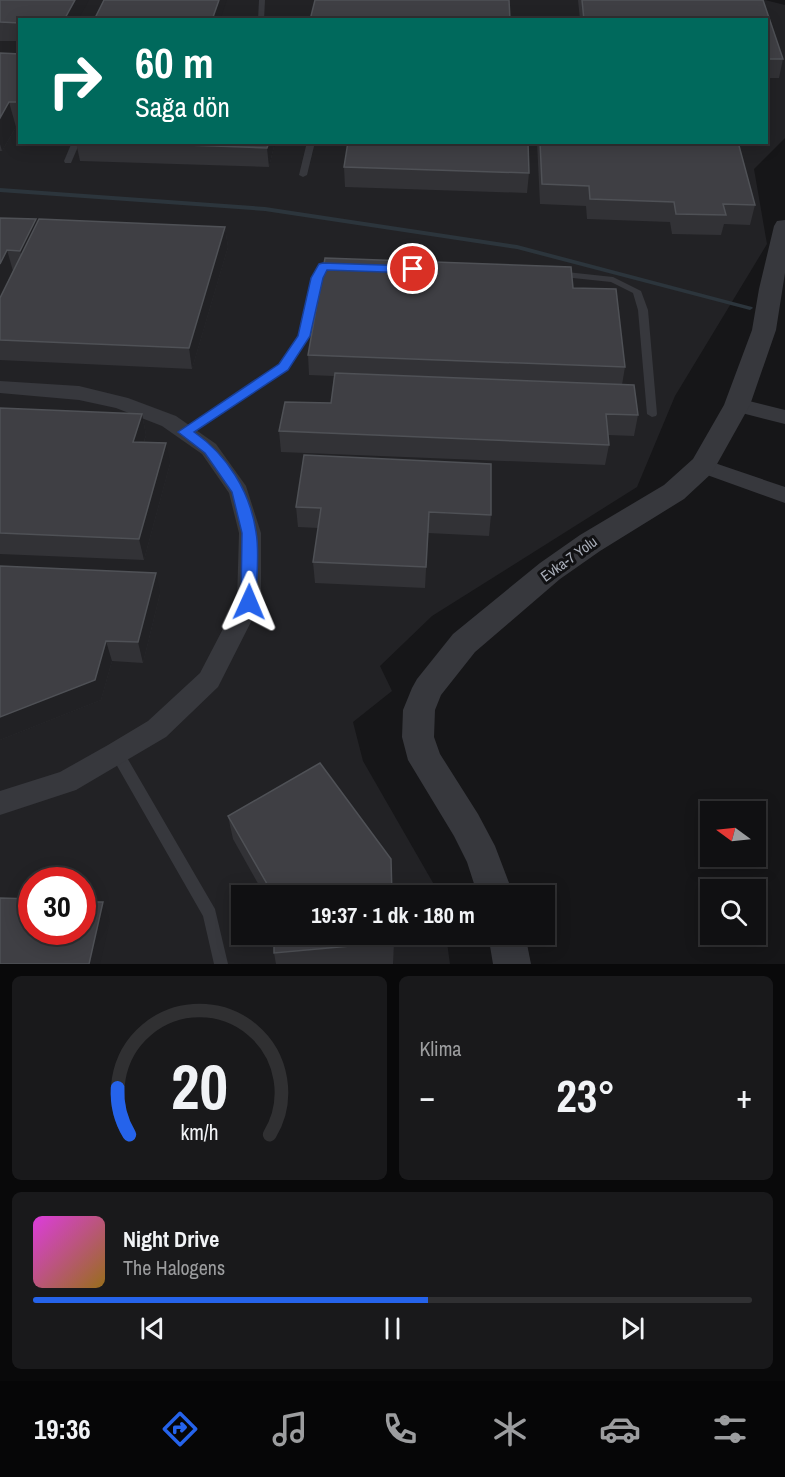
<!DOCTYPE html>
<html lang="tr">
<meta charset="utf-8">
<style>
:root{--surface:#101012;--page:#19191b;--text:#f1f3f6;--muted:#9c9d9f;--line:#303032;--accent:#2563eb}
body{margin:0;font-family:"Archivo Narrow",sans-serif;background:var(--page);color:var(--text);height:100vh;display:flex;flex-direction:column;font-size:22px;white-space:nowrap}
*{box-sizing:border-box;margin:0}
p{font-size:20px;color:var(--muted)}
.icon{flex:none;width:33px;height:33px;fill:none;stroke:currentColor;stroke-width:2;stroke-linecap:round;stroke-linejoin:round}
.map{position:relative;height:964px;overflow:hidden}
.details{display:flex;flex-direction:column;gap:12px;padding:12px;background:#09090a;flex:1}
.details>*{flex:none}
.hud{position:absolute;left:18px;top:18px;width:750px;height:126px;border-radius:0px;box-shadow:0 3px 15px #0003,0 0 0 2px var(--line);background:#00695c;color:#fff;overflow:hidden}
.needle{width:39px;rotate:285deg}
.tools{position:absolute;left:700px;top:801px;display:grid;gap:12px}
.tools a{display:grid;place-items:center;width:66px;height:66px;border-radius:0px;background:var(--surface);box-shadow:0 3px 15px #0003,0 0 0 2px var(--line);font-size:30px}
.speed{position:absolute;left:18px;top:867px;display:flex;gap:12px;font-size:30px;font-weight:700;text-align:center}
.speed>*{display:grid;place-content:center;width:78px;height:78px;border-radius:50%;background:var(--surface);box-shadow:0 3px 15px #0003,0 0 0 2px var(--line);line-height:1}
.speed .limit{border:9px solid #d22;background:#fff;color:#111}
.pin{position:absolute;display:grid;place-items:center;width:51px;height:51px;color:#fff;margin:-26px;border:3px solid #fff;border-radius:50%;box-shadow:0 2px 6px #0007}
.me{position:absolute;width:66px;margin:-33px;rotate:1deg;stroke-linejoin:round;filter:drop-shadow(0 0 4px #0008)}
.turn{display:flex;align-items:center;gap:21px;height:126px;padding:0 18px;font-size:27px}
.turn .icon{width:78px;height:78px;stroke-width:2.5}
.turn b{display:block;font-size:42px;line-height:51px}
.big{font-size:45px;font-weight:700;line-height:1.1}
.details .widget{flex:1;display:flex;flex-direction:column;justify-content:center;gap:9px;min-width:0;padding:0 21px;border-radius:9px;background:var(--page)}
.details .dial{align-items:center;gap:0}
.dial svg{height:156px;overflow:visible;fill:none;stroke:var(--line);stroke-width:7;stroke-linecap:round;text-anchor:middle}
.dial text{fill:var(--text);stroke:none}
.song{display:flex;align-items:center;gap:18px}
.cover{width:72px;height:72px;border-radius:9px;background:linear-gradient(135deg,hsl(300 70% 55%),hsl(40 70% 35%))}
.played{height:6px;border-radius:3px;background:linear-gradient(90deg,var(--accent) 55%,var(--line) 55%)}
.keys{display:flex;justify-content:space-around;direction:ltr}
.heat{display:flex;justify-content:space-between;align-items:center;font-size:33px;direction:ltr}
.details .tiles{flex:1;display:grid;gap:12px;grid-template-columns:1fr 1fr}
.widget:last-child{grid-column:span 2}
.trip{position:absolute;left:231px;top:885px;width:324px;height:60px;border-radius:0px;background:var(--surface);box-shadow:0 3px 15px #0003,0 0 0 2px var(--line);font-weight:700;line-height:60px;text-align:center}
.menu{display:flex;height:96px;justify-content:space-around;align-items:center;background:#060607;color:var(--muted)}
.menu .icon{width:42px;height:42px}
.menu .selected{color:var(--accent)}
.menu b{font-size:27px;color:var(--text)}
.map>svg:first-child{display:block}
</style>
<div class="map">
<svg width="785" height="964" viewBox="0 0 785 964">
<rect width="100%" height="100%" fill="#161618"/>
<path fill="#222225" fill-rule="evenodd" d="M0,0h765l20,5v133l-31,31 13,75 -92,152 -38,91 -205,129 -52,50 12,25 -39,31 10,39 77,134 -198,1v38l204,1 4,29h-450zM20,20h746v122h-746zM32,880h50v52h-50z"/>
<g fill="none" stroke-linecap="round" stroke-linejoin="round">
<polygon fill="#2c353c" fill-rule="evenodd" points="0,188 265,207 517,245 752,307 753,308 750,310 517,249 265,211 0,192"/>
<g fill="#37383d" fill-rule="evenodd">
<polygon points="259,0 265,0 264,20 258,20"/>
<polygon points="72,142 80,142 71,163 65,163 64,161"/>
<polygon points="307,142 315,142 307,175 303,177 299,175"/>
<polygon points="323,263 335,264 339,267 335,270 326,269 321,278 309,336 287,369 189,434 181,434 180,432 181,430 281,365 299,336 313,278 320,264"/>
<polygon points="557,271 613,277 641,291 648,310 657,414 656,416 652,417 647,414 638,310 633,293 611,282 554,276 554,272"/>
<polygon points="117,747 122,749 215,909 228,964 214,964 203,916 112,757 111,753 112,749"/>
</g>
<g fill="#37383d" fill-rule="evenodd">
<polygon points="0,381 79,386 128,398 176,416 216,444 246,486 261,533 261,602 218,687 166,737 76,790 0,815 0,791 60,772 108,745 148,721 200,673 237,602 239,533 229,493 202,454 162,426 116,408 79,400 0,393"/>
<polygon points="737,398 785,410 785,424 730,410 727,405 730,400"/>
<polygon points="703,459 785,487 785,503 696,471 693,466 696,461"/>
</g>
<g fill="#37383d" fill-rule="evenodd">
<polygon points="785,220 785,273 776,330 750,405 712,473 684,499 600,551 560,579 475,652 441,695 435,710 434,737 440,754 478,814 495,846 514,896 478,896 467,862 454,836 408,760 402,737 403,710 412,688 417,679 453,634 540,563 580,535 664,485 693,459 724,405 752,330 759,289 774,226 777,221"/>
<polygon points="488,934 525,934 531,964 493,964"/>
</g>
</g>
<g fill="#323236">
<polygon points="0,0 20,20 20,41 0,41"/>
<polygon points="578,0 763,0 783,59 779,78 766,78 766,20 580,20"/>
<polygon points="0,53 20,54 20,127 16,127 2,151 0,151"/>
<polygon points="76,142 275,142 269,167 80,161"/>
<polygon points="537,142 738,142 755,205 750,225 724,224 721,235 672,234 670,222 587,219 586,206 540,204"/>
<polygon points="344,167 529,173 527,193 345,187"/>
<polygon points="0,218 36,219 37,223 225,227 228,247 192,369 0,360 0,298 13,271 0,296"/>
<polygon points="573,288 625,367 622,385 638,415 634,436 608,435 609,445 605,465 281,452 279,431 331,403 334,376 309,375 308,355"/>
<polygon points="0,408 142,414 146,435 144,442 170,464 144,560 0,554"/>
<polygon points="296,507 491,515 489,536 428,533 425,588 315,583 313,562 318,528 298,527"/>
<polygon points="0,566 160,594 143,663 112,661 101,700 0,740"/>
<polygon points="228,816 392,896 265,896 233,839"/>
<polygon points="394,942 393,964 276,964 274,953"/>
</g>
<g fill="#212124">
<polygon points="75,0 89,0 78,20 64,20"/>
<polygon points="219,0 227,0 220,20 212,20"/>
<polygon points="9,102 16,127 2,151 0,144 0,118"/>
<polygon points="269,142 275,142 269,167 267,148"/>
<polygon points="36,219 41,239 26,271 20,251"/>
<polygon points="225,227 228,247 192,369 189,348"/>
<polygon points="7,250 13,271 0,296 0,264"/>
<polygon points="142,414 146,435 137,463 133,442"/>
<polygon points="166,443 170,464 144,560 139,539"/>
<polygon points="156,573 160,594 143,663 138,642"/>
<polygon points="106,641 112,661 101,700 0,740 0,717"/>
<polygon points="103,902 110,920 100,964 89,964"/>
</g>
<g fill="#3f3f44" stroke="#4f5156" stroke-width="1.5">
<polygon points="0,0 75,0 64,20 20,20 20,23 0,22"/>
<polygon points="104,0 219,0 212,20 94,20"/>
<polygon points="315,0 509,0 510,20 310,20"/>
<polygon points="582,0 763,0 783,59 766,59 766,20 584,20"/>
<polygon points="0,53 20,54 20,102 9,102 0,118"/>
<polygon points="103,142 269,142 267,148"/>
<polygon points="348,142 528,142 529,173 344,167"/>
<polygon points="540,142 738,142 755,205 723,204 726,215 676,214 674,202 590,199 589,186 542,184"/>
<polygon points="0,218 36,219 20,251 7,250 0,264"/>
<polygon points="39,219 225,227 189,348 0,340 0,298"/>
<polygon points="325,258 571,267 573,288 616,289 625,367 308,355"/>
<polygon points="335,373 634,385 638,415 606,414 609,445 279,431 285,402 331,403"/>
<polygon points="0,408 142,414 133,442 166,443 139,539 0,533"/>
<polygon points="304,455 491,464 491,515 429,512 426,567 313,562 321,508 296,507"/>
<polygon points="0,566 156,573 138,642 106,641 95,680 0,717"/>
<polygon points="320,763 391,859 392,896 274,896 228,816"/>
<polygon points="0,898 32,899 32,932 82,932 82,902 103,902 89,964 0,964"/>
<polygon points="274,934 393,934 394,942 274,953"/>
</g>
<path fill="#2563eb" stroke="#184099" stroke-width="1.5" d="M323,263l90,3 6,3 -6,4 -86,-3 -4,8 -13,58 -22,34 -94,62c33,23 56,59 62,100 4,22 0,47 0,70l-2,4h-11l-2,-4 1,-69 -10,-41 -27,-39 -27,-21 101,-68 19,-28 13,-58 8,-14z"/>
<g text-anchor="middle" stroke-width="6" stroke-linejoin="round" paint-order="stroke">
<g font-size="15" fill="#a8adb8" stroke="#111113">
<text transform="translate(569 559) rotate(-36)" y="5">Evka-7 Yolu</text>
</g>
</g>
</svg>
<div class="tools">
<a><svg class="needle" viewBox="-14 -14 28 28"><path d="M0-13l5 13h-10z" fill="#e53935"/><path d="M0 13l5-13h-10z" fill="#9c9d9f"/></svg></a>
<a><svg class="icon" aria-label="search" viewBox="0 0 24 24"><circle cx="10" cy="10" r="6"/><path d="M15 15l6 6"/></svg></a>
</div>
<div class="speed"><div class="limit">30</div></div>
<div class="pin" style="left:413px;top:269px;background:#d93025"><svg class="icon" aria-label="arrive" viewBox="0 0 24 24"><path d="M6 21V4h12l-3 4 3 4H6"/></svg></div>
<svg class="me" style="left:249px;top:602px" viewBox="-20 -20 40 40"><path d="M0-17L14 15 0 8-14 15z" fill="#2563eb" stroke="#fff" stroke-width="4"/></svg>
<div class="trip">19:37 · 1 dk · 180 m</div>
<div class="hud">
<div class="turn"><svg class="icon" aria-label="right" viewBox="0 0 24 24"><path d="M7 20v-9h11M14 6l5 5-5 5"/></svg><div><b>60 m</b>Sağa dön</div></div>
</div>
</div>
<section class="details">
<div class="tiles">
<div class="widget dial"><svg viewBox="0 0 100 80">
<path d="M14 69A42 42 0 1 1 86 69"/>
<path d="M14 69A42 42 0 0 1 8 45" stroke="#2563eb"/>
<text x="50" y="56" font-size="32" font-weight="700">20</text>
<text x="50" y="72" font-size="11">km/h</text>
</svg></div>
<div class="widget"><p>Klima</p>
<div class="heat"><a>−</a><b class="big">23°</b><a>+</a></div>
</div>
<div class="widget">
<div class="song"><i class="cover"></i><div><b>Night Drive</b><p>The Halogens</p></div></div>
<div class="played"></div>
<div class="keys"><svg class="icon" aria-label="previous" viewBox="0 0 24 24"><path d="M18 5L8 12l10 7zM5 5v14"/></svg><svg class="icon" aria-label="pause" viewBox="0 0 24 24"><path d="M8 5v14M16 5v14"/></svg><svg class="icon" aria-label="next" viewBox="0 0 24 24"><path d="M6 5l10 7-10 7zM19 5v14"/></svg></div>
</div>
</div>
</section>
<nav class="menu">
<b>19:36</b>
<svg class="icon selected" aria-label="directions" viewBox="0 0 24 24"><path d="M12 3l9 9-9 9-9-9zM9 14v-3h6M13 9l2 2-2 2"/></svg>
<svg class="icon" aria-label="music" viewBox="0 0 24 24"><path d="M9 18V5l10-2v13"/><circle cx="6" cy="18" r="3"/><circle cx="16" cy="16" r="3"/></svg>
<svg class="icon" aria-label="phone" viewBox="0 0 24 24"><path d="M5 4h4l2 5-3 2q2 4 5 5l2-3 5 2v4C11 20 4 13 5 4z"/></svg>
<svg class="icon" aria-label="climate" viewBox="0 0 24 24"><path d="M12 3v18M4 7l16 10M4 17L20 7"/></svg>
<svg class="icon" aria-label="car" viewBox="0 0 24 24"><path d="M5 17H2v-5l4-1 3-4h7l3 4 3 1v5h-3M9 17h6M6 11h13"/><circle cx="7" cy="17" r="2"/><circle cx="17" cy="17" r="2"/></svg>
<svg class="icon" aria-label="filters" viewBox="0 0 24 24"><path d="M4 7h16M4 17h16"/><circle cx="9" cy="7" r="2"/><circle cx="15" cy="17" r="2"/></svg>
</nav>
